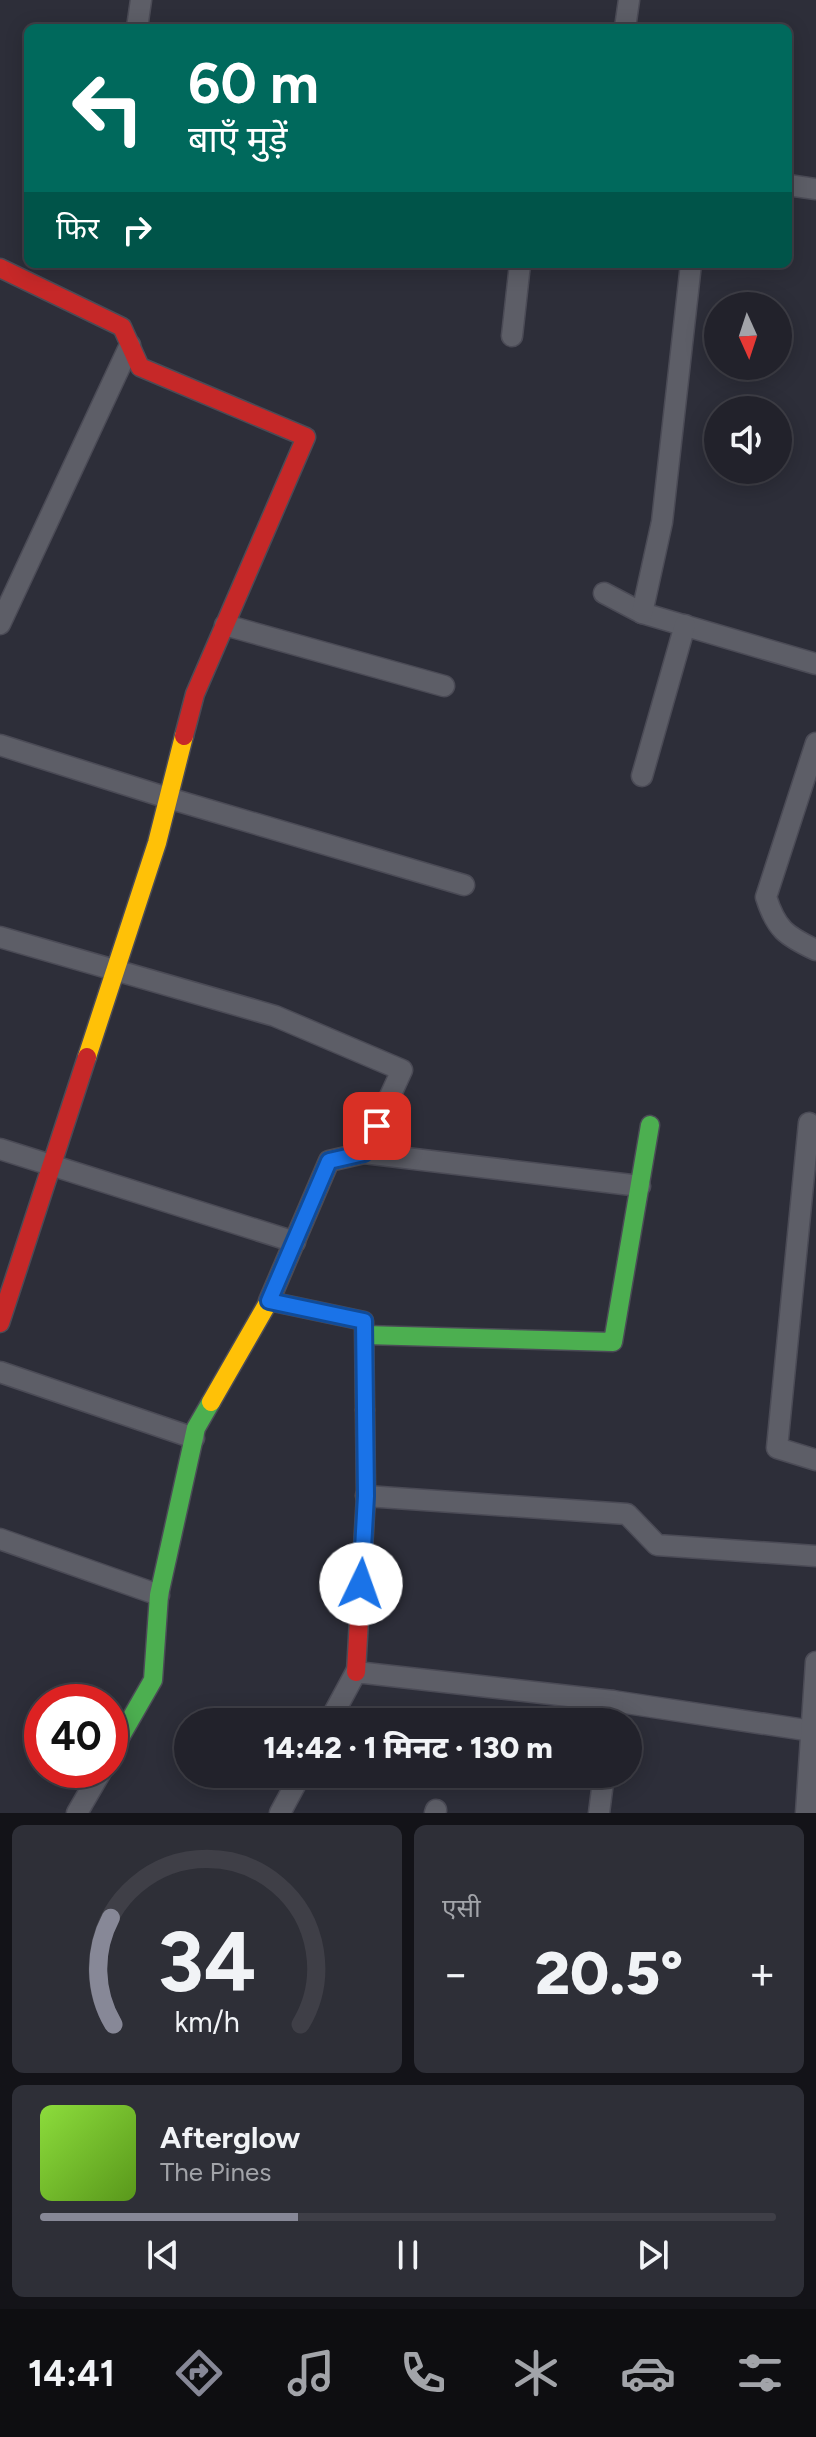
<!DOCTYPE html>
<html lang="hi">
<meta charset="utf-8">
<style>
:root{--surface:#22222b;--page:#2e2f37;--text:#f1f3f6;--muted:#a2a4a9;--line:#3f3f47;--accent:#878897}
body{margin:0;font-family:Figtree,"Noto Sans Devanagari",sans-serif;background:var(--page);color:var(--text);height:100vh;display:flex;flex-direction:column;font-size:30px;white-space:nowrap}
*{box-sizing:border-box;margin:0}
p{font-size:26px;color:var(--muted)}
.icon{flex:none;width:44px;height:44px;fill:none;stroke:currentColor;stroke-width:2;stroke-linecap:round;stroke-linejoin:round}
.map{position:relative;height:1813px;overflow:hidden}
.panel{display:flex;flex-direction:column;gap:12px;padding:12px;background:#131318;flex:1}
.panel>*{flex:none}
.top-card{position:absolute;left:24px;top:24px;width:768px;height:244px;border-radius:12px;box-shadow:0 4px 20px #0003,0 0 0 2px var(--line);background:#00695c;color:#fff;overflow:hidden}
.needle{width:52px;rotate:177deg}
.fabs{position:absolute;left:704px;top:292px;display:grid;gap:16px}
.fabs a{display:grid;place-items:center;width:88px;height:88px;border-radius:50%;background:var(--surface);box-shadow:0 4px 20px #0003,0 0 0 2px var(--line);font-size:40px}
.speed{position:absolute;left:24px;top:1684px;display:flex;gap:16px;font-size:40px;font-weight:700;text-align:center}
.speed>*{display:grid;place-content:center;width:104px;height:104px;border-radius:50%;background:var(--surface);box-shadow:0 4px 20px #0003,0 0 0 2px var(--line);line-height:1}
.speed .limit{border:12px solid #d22;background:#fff;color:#111}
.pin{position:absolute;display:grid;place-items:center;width:68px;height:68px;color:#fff;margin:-34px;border-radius:16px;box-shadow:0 4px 12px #0006}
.me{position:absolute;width:88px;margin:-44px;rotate:3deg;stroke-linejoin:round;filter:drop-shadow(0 0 6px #0008)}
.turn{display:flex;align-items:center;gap:28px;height:168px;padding:0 32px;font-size:36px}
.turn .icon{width:104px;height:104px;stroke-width:2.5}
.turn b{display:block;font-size:56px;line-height:68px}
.then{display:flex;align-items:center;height:76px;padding:0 32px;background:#0003;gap:16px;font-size:30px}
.big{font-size:60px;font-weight:800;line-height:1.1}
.panel .tile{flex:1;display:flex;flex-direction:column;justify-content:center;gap:12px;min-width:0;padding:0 28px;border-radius:12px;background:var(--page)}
.panel .dial{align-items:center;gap:0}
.dial svg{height:208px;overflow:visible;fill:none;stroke:var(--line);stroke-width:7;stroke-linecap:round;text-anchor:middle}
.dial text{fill:var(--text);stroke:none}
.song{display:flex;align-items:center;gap:24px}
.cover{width:96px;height:96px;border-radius:12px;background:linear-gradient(135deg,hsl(90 70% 55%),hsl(90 70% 35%))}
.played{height:8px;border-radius:4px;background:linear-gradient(90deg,var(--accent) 35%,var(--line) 35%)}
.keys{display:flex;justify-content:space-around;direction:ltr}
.heat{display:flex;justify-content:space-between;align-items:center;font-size:44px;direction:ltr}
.panel .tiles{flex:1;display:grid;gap:12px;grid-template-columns:1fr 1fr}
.tile:last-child{grid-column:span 2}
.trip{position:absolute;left:174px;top:1708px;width:468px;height:80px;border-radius:40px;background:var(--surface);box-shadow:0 4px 20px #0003,0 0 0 2px var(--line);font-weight:800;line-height:80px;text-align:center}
.tab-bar{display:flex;height:128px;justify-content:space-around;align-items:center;background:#0e0e11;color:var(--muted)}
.tab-bar .icon{width:56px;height:56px}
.tab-bar .on{color:var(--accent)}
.tab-bar b{font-size:36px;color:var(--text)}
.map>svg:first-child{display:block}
</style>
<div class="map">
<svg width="816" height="1813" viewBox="0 0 816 1813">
<rect width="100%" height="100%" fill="#2d2e39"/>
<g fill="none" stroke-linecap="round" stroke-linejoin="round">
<defs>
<g id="street">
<polyline points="137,28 141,0"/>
<polyline points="625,28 629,0"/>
<polyline points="788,185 816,189"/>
<polyline points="512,336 520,264"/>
<polyline points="604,593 642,613 816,664"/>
<polyline points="642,613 662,522 691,264"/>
<polyline points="0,624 130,345"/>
<polyline points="225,625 444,686"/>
<path d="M816,743l-50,154c10,32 20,39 50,53"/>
<polyline points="0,745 168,798 464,885"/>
<polyline points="642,776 685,625"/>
<polyline points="0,937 275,1016 402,1070 364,1153 329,1161 269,1301"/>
<polyline points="809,1123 777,1448 816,1460"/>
<polyline points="0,1149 295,1242"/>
<polyline points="364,1153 640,1186"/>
<polyline points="0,1372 194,1438"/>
<polyline points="366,1496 627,1514 657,1545 816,1556"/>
<polyline points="0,1539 159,1595"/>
<polyline points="613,1701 812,1731"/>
<polyline points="329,1722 356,1672 613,1701 610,1722"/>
<polyline points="77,1813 102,1770"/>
<polyline points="280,1813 301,1774"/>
<polyline points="435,1813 436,1810"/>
<polyline points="599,1813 604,1774"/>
<polyline points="806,1813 816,1662"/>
</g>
<g id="fast">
<polyline points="365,1335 613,1342 650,1125"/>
<polyline points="110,1755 153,1680 159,1595 196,1428 211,1402"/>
</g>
<g id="slow">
<polyline points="87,1057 157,843 184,736"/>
<polyline points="211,1402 269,1301 364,1321 365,1410"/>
</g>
<g id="jam">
<polyline points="0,268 122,327 140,367 306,437 195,694 184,736"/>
<polyline points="0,1323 87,1057"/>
<polyline points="356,1672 366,1496 365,1410"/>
</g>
</defs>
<use href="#street" stroke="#4b4b56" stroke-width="23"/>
<use href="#fast" stroke="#4b4b56" stroke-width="21"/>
<use href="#slow" stroke="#4b4b56" stroke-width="21"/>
<use href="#jam" stroke="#4b4b56" stroke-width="21"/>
<use href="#street" stroke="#5d5e67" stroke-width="20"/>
<use href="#fast" stroke="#4caf50" stroke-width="18"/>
<use href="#slow" stroke="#ffc107" stroke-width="18"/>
<use href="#jam" stroke="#c62828" stroke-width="18"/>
</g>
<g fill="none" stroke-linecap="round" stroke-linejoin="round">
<defs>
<polyline id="route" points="361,1584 366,1496 364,1321 269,1301 329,1161 364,1153 377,1126"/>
</defs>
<use href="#route" stroke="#114b97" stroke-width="20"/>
<use href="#route" stroke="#1a73e8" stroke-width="14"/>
</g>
</svg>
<div class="fabs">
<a><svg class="needle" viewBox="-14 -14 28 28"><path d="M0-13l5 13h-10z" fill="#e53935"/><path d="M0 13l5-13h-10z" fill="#a2a4a9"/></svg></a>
<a><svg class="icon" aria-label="sound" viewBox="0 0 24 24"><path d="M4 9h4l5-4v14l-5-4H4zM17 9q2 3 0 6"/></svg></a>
</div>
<div class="speed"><div class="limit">40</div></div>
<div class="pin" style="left:377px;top:1126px;background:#d93025"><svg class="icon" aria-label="arrive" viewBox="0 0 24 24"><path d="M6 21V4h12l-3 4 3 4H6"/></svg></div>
<svg class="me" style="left:361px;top:1584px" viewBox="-20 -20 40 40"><circle r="19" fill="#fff"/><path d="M0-13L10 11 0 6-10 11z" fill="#1a73e8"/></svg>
<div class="trip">14:42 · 1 मिनट · 130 m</div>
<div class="top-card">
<div class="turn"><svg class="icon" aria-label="left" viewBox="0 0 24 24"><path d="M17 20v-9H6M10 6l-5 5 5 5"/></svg><div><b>60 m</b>बाएँ मुड़ें</div></div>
<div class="then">फिर<svg class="icon" aria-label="right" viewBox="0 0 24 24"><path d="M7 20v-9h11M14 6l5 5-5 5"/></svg></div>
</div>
</div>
<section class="panel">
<div class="tiles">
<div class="tile dial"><svg viewBox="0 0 100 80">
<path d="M14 69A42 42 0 1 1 86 69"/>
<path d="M14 69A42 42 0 0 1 13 28" stroke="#878897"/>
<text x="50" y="56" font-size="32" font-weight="700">34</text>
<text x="50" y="72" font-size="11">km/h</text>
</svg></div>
<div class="tile"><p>एसी</p>
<div class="heat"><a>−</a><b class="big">20.5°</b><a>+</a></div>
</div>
<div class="tile">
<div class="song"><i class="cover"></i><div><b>Afterglow</b><p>The Pines</p></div></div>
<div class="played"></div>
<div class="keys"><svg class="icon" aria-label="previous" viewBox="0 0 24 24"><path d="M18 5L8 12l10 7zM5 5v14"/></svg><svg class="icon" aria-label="pause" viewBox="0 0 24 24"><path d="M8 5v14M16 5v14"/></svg><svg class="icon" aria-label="next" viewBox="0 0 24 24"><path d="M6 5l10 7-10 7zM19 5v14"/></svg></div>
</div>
</div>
</section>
<nav class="tab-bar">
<b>14:41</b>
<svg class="icon on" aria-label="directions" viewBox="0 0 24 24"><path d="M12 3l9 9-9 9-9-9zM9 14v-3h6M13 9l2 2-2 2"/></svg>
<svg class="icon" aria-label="music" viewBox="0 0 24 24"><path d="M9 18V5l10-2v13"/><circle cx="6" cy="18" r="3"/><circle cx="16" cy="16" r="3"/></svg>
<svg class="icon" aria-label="phone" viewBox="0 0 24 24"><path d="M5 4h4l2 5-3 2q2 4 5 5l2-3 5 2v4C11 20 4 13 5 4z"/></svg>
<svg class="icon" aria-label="climate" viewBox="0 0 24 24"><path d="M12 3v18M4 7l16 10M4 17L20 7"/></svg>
<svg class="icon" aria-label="car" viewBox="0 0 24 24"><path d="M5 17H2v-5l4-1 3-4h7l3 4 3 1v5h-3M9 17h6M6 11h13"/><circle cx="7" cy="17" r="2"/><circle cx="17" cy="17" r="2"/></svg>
<svg class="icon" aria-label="filters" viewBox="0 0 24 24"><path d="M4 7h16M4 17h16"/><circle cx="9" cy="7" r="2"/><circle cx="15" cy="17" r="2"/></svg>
</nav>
